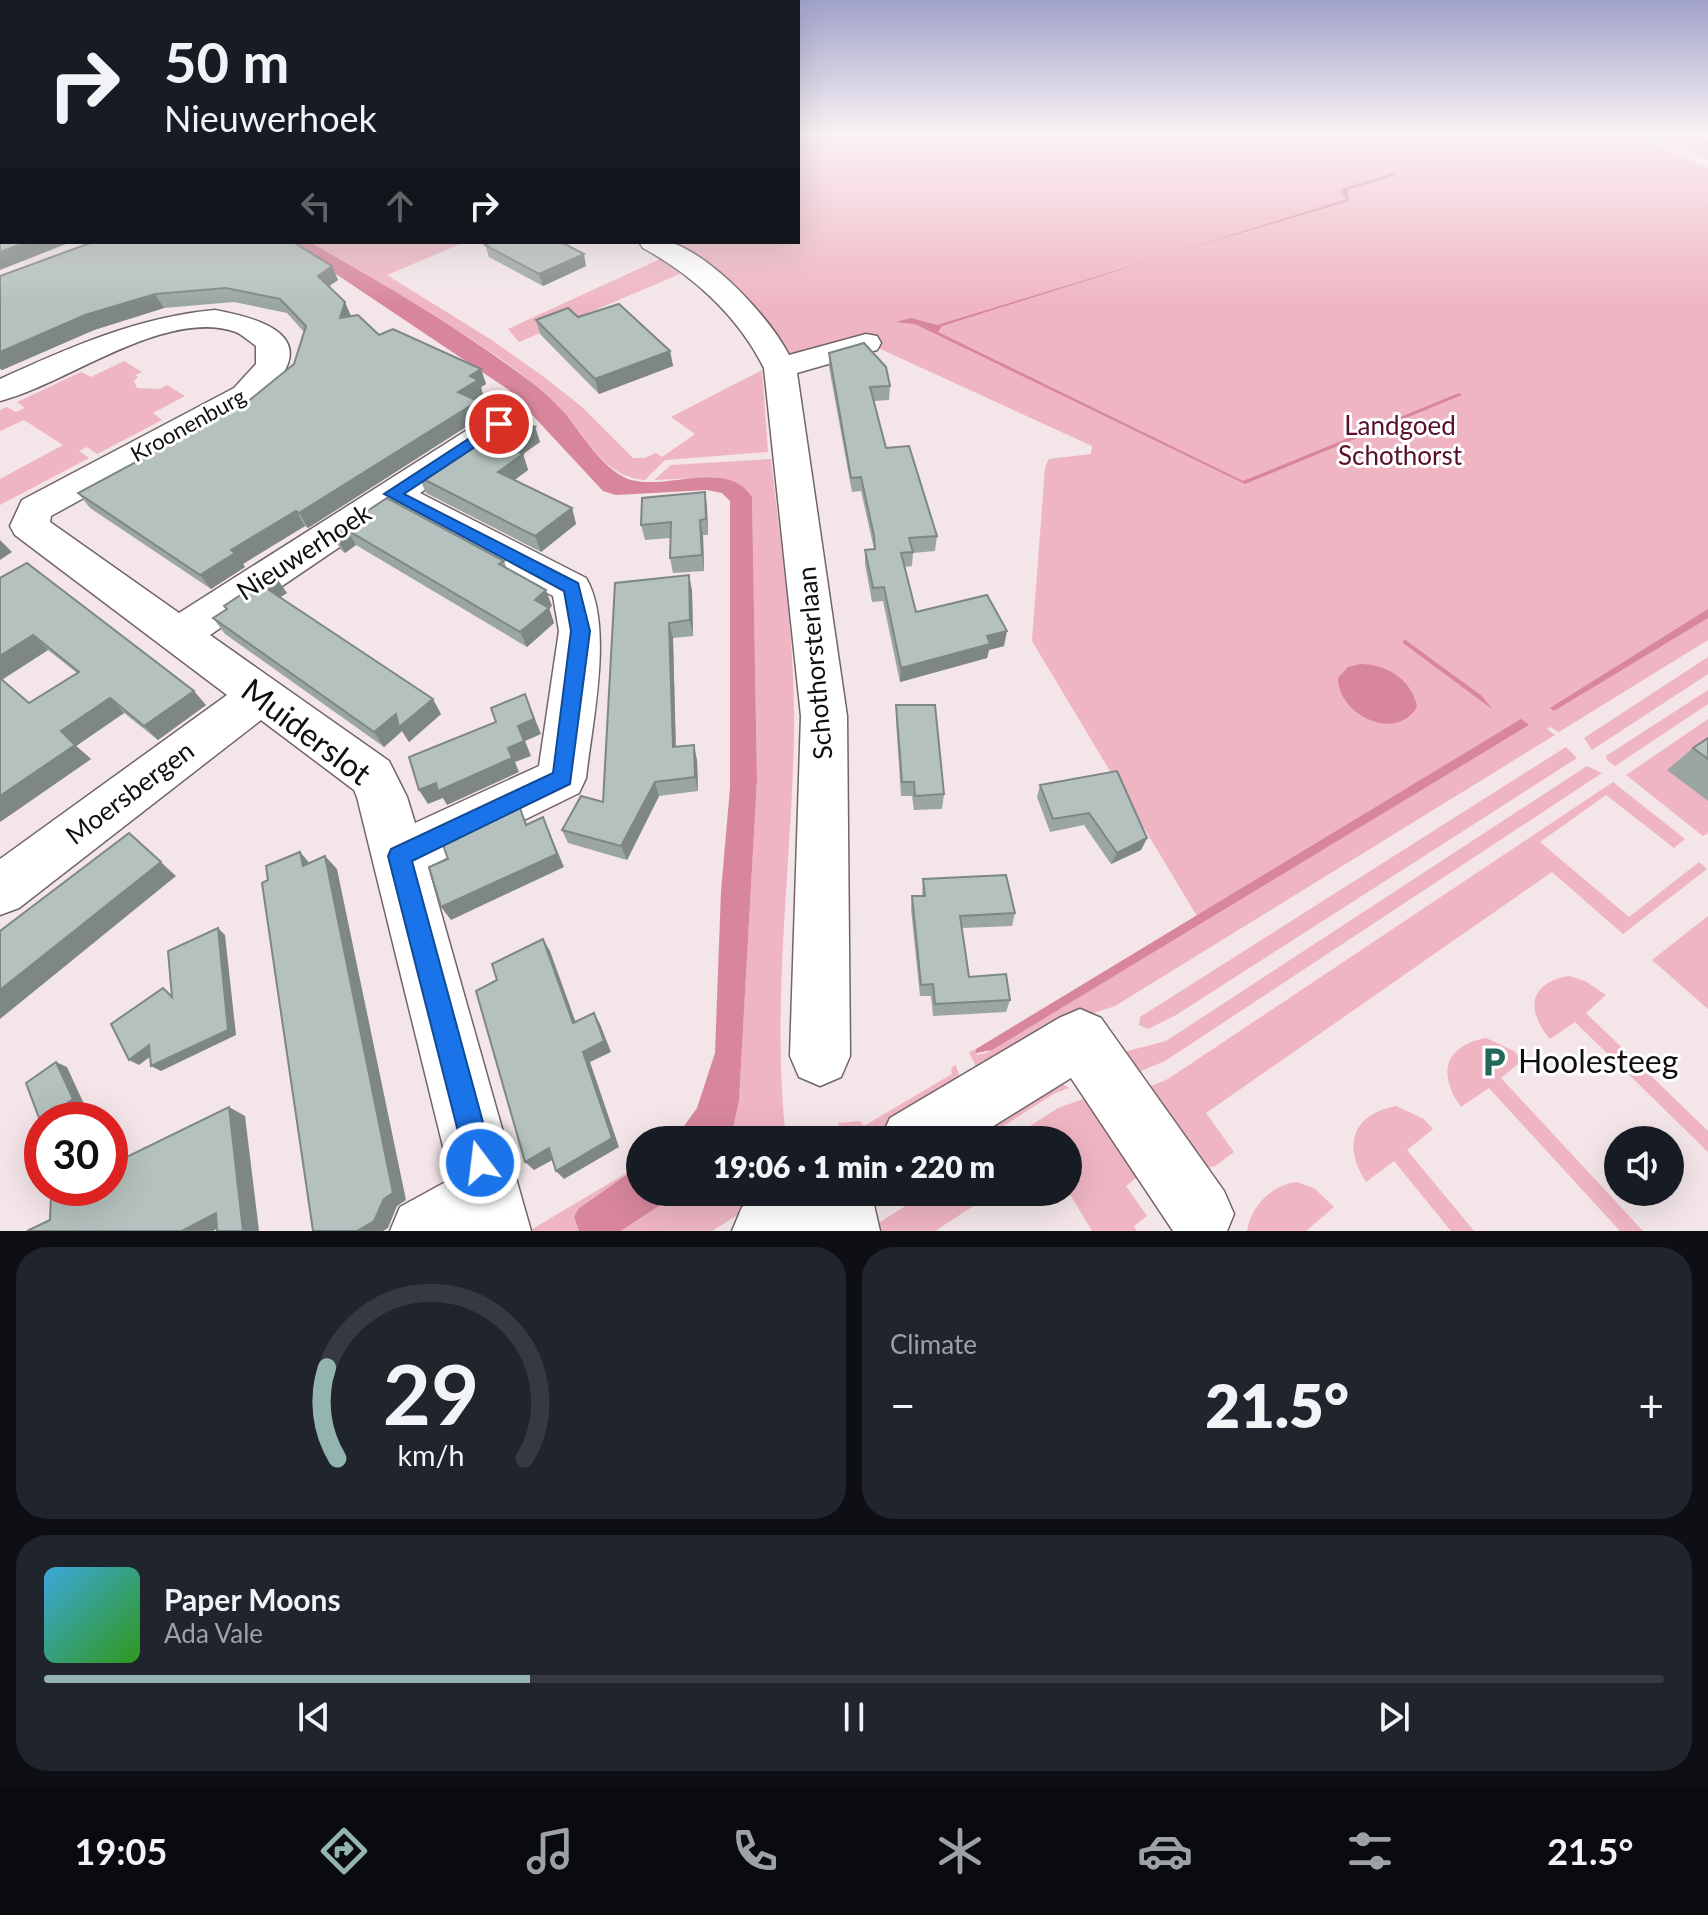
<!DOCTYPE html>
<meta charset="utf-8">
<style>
:root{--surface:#171b24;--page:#20242c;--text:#f1f3f6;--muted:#9ea1a6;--line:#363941;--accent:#94b4b0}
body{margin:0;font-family:Lato,sans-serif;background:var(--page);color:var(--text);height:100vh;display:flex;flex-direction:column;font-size:30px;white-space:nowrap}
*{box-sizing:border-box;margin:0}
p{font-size:26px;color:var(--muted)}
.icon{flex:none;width:44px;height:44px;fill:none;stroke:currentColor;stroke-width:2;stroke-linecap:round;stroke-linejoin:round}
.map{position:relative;height:1231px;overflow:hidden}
.details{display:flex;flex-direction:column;gap:16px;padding:16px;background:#0d0f14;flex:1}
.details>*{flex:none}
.banner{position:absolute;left:0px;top:0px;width:800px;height:244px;box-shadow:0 8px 32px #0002;background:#171b24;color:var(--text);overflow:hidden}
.tools{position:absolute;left:1604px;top:1126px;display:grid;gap:16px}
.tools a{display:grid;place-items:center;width:80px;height:80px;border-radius:50%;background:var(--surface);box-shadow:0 8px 32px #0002;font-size:40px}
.speed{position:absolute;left:24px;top:1102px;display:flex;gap:16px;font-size:40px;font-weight:700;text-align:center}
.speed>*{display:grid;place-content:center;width:104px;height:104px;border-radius:50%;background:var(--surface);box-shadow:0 8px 32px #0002;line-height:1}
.speed .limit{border:12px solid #d22;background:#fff;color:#111}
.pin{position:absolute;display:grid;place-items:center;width:68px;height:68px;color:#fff;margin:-34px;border:4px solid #fff;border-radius:50%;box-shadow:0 2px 8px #0007}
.me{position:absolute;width:88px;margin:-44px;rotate:345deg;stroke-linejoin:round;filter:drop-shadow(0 0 6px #0008)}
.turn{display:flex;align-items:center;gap:28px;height:168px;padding:0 32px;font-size:36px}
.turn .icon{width:104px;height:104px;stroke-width:2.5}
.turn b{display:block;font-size:56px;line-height:68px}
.lanes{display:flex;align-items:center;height:76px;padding:0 32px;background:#0003;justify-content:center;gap:40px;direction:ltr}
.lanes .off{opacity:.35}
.big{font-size:60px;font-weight:800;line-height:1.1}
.details .tile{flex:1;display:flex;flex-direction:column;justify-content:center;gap:12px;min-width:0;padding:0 28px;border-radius:32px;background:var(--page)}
.details .dial{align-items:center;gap:0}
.dial svg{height:208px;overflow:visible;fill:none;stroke:var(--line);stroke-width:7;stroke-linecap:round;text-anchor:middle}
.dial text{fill:var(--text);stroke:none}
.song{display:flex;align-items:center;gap:24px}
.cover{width:96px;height:96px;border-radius:12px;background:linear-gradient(135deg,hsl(200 70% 55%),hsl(110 70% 35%))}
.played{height:8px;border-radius:4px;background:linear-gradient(90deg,var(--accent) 30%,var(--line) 30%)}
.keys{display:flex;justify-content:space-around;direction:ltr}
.heat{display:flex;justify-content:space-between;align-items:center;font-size:44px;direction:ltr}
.details .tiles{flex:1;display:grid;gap:16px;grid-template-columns:1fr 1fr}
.tile:last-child{grid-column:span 2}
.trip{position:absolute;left:626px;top:1126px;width:456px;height:80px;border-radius:40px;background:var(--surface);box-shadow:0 8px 32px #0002;font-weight:800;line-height:80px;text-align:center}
.menu{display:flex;height:128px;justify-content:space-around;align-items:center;background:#090b0e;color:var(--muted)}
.menu .icon{width:56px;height:56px}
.menu .selected{color:var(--accent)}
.menu b{font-size:36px;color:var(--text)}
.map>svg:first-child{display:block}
</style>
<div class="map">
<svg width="1708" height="1231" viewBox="0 0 1708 1231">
<rect width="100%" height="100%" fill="#f3e5e8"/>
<g fill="#efb5c3">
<polygon points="798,133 1628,133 1708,168 1708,640 1559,732 1550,727 1547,729 1555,735 1115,1006 1091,1014 977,1069 969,1052 976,1049 977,1055 986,1053 1201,923 1032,641 1045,467 1049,459 1091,454 1092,446 865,342 791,361 657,242 798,242"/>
<polygon points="1648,133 1708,133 1708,159"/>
<path d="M310,242h155l-78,33 103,64 54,38 38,30 51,51h12l11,-5 6,4 33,-23 -24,-17 91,-47 6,82 -103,8 -20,20c-42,-3 -57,-42 -83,-69 -51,-55 -125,-91 -188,-130l-6,2 -20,-19z"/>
<polygon points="660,259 680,274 519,342 508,329"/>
<polygon points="124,361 142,372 135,375 138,377 134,381 137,388 160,389 167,385 185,396 153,413 162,420 97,454 87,447 79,451 89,458 0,505 0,479 63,445 24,420 0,431 0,410 7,407 16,412 25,408 17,402 81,372 91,377"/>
<path d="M771,459c10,92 25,185 23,279 -3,134 -23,268 -8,402h-60l8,-16 5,-23 18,-322 -5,-282 -35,-20 -63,3 17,-15z"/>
<polygon points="1708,657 1708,674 1592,750 1584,738"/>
<polygon points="1708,690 1708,704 1615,766 1607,760 1606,756"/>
<polygon points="1708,719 1708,833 1703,836 1626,775"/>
<polygon points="1566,747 1577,758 1176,1015 1148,1029 1139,1025 1140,1017"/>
<polygon points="1587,766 1602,773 1165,1061 1127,1077 1116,1054 1166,1041"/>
<polygon points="1613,782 1685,839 1674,848 1606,795 1540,842 1629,917 1699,862 1707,869 1623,934 1552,872 1206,1113 1234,1152 1215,1166 1207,1168 1137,1092 1168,1079"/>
<polygon points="1708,916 1708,1009 1652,960"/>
<path d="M1569,976l16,5 21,14 -20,18 122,118v21l-133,-130 -25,17c-24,-28 -22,-56 19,-63z"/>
<path d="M1486,1038l28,13 9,9 -22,18 142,153h-23l-131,-143 -28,19c-23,-32 -18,-61 25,-69z"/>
<polygon points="956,1065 962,1086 877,1140 845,1140 838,1123 860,1121 864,1126 952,1074 951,1068"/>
<polygon points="1059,1082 1069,1088 1055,1093 982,1140 944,1140"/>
<polygon points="1083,1099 1114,1121 1147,1169 1126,1186 1147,1216 1134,1226 1137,1231 1092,1231 1068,1191 1068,1140 1008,1140 1058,1108"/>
<path d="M1396,1106l28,13 9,10 -26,21 67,81h-23l-57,-70 -28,21c-23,-36 -15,-67 30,-76z"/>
<polygon points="635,1168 578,1209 574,1217 579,1231 529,1231"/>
<path d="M1297,1182l17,6 20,19 -28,24h-59c4,-25 24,-46 50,-49z"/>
<polygon points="680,1192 774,1192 712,1231 621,1231"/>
<polygon points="927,1192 995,1192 935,1231 875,1231 874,1226"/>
</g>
<g fill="#d8869c">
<polygon points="1393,173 1397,175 1347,190 1349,201 1180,251 1344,200 1346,198 1340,191 1342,189"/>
<path d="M282,242h28c73,42 149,86 217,137 14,10 29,24 40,37 16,20 31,45 53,59 36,23 104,-21 132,22l5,282 -18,322 -5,23 -8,16h-52l23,-32 18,-55 6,-162 9,-103v-287l-8,-8 -15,-3 -91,5 -13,-4 -94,-101 -185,-124z"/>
<polygon points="1161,257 942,326 938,332 1243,481 1459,393 1462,395 1245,484 915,324 896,322 911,318 937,325"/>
<polygon points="1708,609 1708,618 1554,711 1550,708"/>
<polygon points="1404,639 1482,696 1492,709 1403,643"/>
<path d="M1360,664c27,0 52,16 57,43 -21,36 -79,8 -79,-29l10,-11z"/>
<polygon points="1521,719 1529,725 992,1050 976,1053 976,1049"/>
<polygon points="640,1165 640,1192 680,1192 621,1231 579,1231 574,1217 578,1209"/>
</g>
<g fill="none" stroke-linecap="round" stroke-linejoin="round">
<defs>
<g id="minor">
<path d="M639,242c11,0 26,-3 36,2 41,16 94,73 114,111l77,-21 11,2 4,7 -4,7 -80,23 50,343 3,340 -9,21 -21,9 -21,-9 -9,-21 11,-340 -37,-348c-26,-52 -71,-93 -121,-120z"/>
<path d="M215,310c26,5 91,17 71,58 -5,12 -19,24 -28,34l-207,114 -1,6 129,91 304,-193 12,-3 12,3 5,7 -5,7 -87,59 166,85c28,47 6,145 0,200l-7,15 -151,74 103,364h-141l10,-24 51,-28 -94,-382 -3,-7 -93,-70 -242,188 -19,7v-56l227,-164 -212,-160 -5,-9 12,-26 212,-112 22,-24v-18c-6,-4 -13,-11 -20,-14 -70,-25 -171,53 -236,69v-22c70,-32 138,-62 215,-69zM394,510l159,86 6,35 -20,135 -124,57 -8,-26 -18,-36 -179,-126z"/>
<polygon points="1080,1009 1101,1018 1224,1191 1234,1214 1227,1231 1173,1231 1071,1078 971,1140 880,1140 890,1118 1059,1018"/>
<polygon points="767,1192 871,1192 880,1231 732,1231 742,1207"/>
</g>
</defs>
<use href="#minor" stroke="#716567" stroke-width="3"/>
<use href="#minor" fill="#fff" fill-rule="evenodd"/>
</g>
<g fill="#9ba6a3" fill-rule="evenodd">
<polygon points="485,245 586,266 543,286 489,257"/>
<polygon points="332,266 338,280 329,286 351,316 379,335 481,369 486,384 481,387 483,395 475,400 478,401 483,416 308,528 305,526 256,555 243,564 245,567 211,589 90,508 78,493 246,403 294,364 304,332 287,313 234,302 164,308 94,330 2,370 0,369 0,276"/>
<polygon points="578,317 670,351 673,366 599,394 540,334 536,320"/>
<polygon points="829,353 890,386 889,400 874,401 886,448 937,536 935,551 913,553 912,566 904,567 916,612 1004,646 989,650 987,658 900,682 883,601 872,602 865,564 865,550 874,549 861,491 852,492 829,367"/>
<polygon points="535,427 540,442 523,454 528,470 514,480 572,508 576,524 541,552 426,493 419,477"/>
<polygon points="705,492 707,508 708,535 703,535 704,571 673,573 670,558 670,538 645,540 641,525"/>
<polygon points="387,498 504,561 507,569 552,606 549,608 554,623 527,647 356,545 345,553 341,550 332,534"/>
<polygon points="689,575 692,591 693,636 673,638 676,747 697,760 698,791 659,796 627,860 568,843 562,830 603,802 615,583"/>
<path d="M0,578l206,127 -48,35 -34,-27 -48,33 15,13 -91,63zM48,650l29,23 -48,30 -27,-23z"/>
<polygon points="287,593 280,597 441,714 409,742 402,731 384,747 225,634 213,618 226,610 224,606"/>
<polygon points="896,705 944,794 942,809 914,810 912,796 901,796 896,720"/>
<polygon points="1708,738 1708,801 1667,770 1693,748"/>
<polygon points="1040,785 1147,838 1141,850 1111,864 1084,825 1050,832 1037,797"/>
<polygon points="923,879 1015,913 1012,926 962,928 969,977 1010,1000 1006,1012 933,1016 931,996 920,996 911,909 912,896 922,896"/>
</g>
<g fill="#7e8785">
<polygon points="27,242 71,242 0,270 0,252"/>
<polygon points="584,254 586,266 543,286 539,274"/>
<polygon points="332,266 338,280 325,289 318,276"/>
<polygon points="155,294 164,308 94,330 2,370 0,368 0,352 85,315"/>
<polygon points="345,302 351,316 340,318"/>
<polygon points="670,351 673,366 599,394 595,379"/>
<polygon points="481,369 486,384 481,387 483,395 464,407 458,392 470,376"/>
<polygon points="478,401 483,416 308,528 299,513"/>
<polygon points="535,427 540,442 512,461 507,446"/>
<polygon points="523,454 528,470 504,488 498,472"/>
<polygon points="705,492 707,508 708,535 706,519"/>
<polygon points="572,508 576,524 541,552 535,536"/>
<polygon points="296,511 305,526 243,564 245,567 211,589 200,575 231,550"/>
<polygon points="700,520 703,535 704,571 702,555"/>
<polygon points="347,530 356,545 345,553 336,537"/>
<polygon points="0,540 12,552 0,560"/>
<polygon points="689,575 692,591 693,636 690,620"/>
<polygon points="276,577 287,593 274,601 263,586"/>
<polygon points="546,590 552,606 549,608 554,623 527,647 520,632 535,600"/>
<polygon points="669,623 673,638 676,762 673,747"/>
<polygon points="1007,631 1004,646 989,650 987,658 900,682 901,668 987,636"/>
<polygon points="33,635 48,650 1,680 0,679 0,656"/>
<polygon points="194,691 206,705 158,740 144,726"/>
<polygon points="525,694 541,734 525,741 531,756 515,762 519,772 447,805 443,798 428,804 419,790 508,748 518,726"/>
<polygon points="110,698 124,713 76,746 61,731"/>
<polygon points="433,699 441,714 409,742 402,731 384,747 374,732 396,714"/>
<polygon points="75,745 91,759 0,822 0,796"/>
<polygon points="694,745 697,760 698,791 695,777"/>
<polygon points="655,782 659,796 627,860 621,846"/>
<polygon points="543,817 564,867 451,920 441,907"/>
<polygon points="129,833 176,876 0,1019 0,990"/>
<polygon points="1147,838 1141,850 1111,864 1117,853"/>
<polygon points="300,852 312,866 303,866"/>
<polygon points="325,856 337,869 406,1200 397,1206 388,1228 383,1231 357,1231"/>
<polygon points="218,928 225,935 236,1035 161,1071 151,1066"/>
<polygon points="543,939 550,951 580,1034 573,1023"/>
<polygon points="594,1013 600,1024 611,1052 590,1062 619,1147 564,1179 556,1171 583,1052"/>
<polygon points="149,1045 159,1050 139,1065 129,1060"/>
<polygon points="56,1062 67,1067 84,1104 62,1120 44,1120"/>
<polygon points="229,1107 245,1116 259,1231 243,1231"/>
<polygon points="549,1148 558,1157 534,1170 525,1162"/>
<polygon points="216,1213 233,1220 213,1231 182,1231"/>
</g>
<g fill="#b4c1be" stroke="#7e8785" stroke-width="2">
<polygon points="0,147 2,147 2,234 0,233"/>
<polygon points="2,241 2,242 27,242 0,252 0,242"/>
<polygon points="93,242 293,242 332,266 318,276 345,302 340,318 358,315 379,335 393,329 481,369 470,376 478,380 458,392 478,401 299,513 296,511 231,550 235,553 200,575 78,493 246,403 294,364 306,326 280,299 226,288 155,294 85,315 0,352 0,276"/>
<polygon points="491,242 561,242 584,254 539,274 485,245"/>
<polygon points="619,304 670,351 595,379 536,320 568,308 578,317"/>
<polygon points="864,343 886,367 890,386 870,387 886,448 909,446 937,536 909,538 913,552 901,553 916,612 987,595 1007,631 987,636 990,644 901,668 884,587 873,588 865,550 875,549 874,536 861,477 851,478 829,353"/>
<polygon points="510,415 535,427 507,446 523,454 498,472 572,508 535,536 419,477"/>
<polygon points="705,492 706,519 700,520 702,555 670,558 671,522 641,525 642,498"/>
<polygon points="387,498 504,561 499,564 546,590 535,600 549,608 520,632 347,530 336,537 332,534"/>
<polygon points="27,563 194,691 144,726 110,698 61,731 75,745 0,796 0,678 29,703 79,672 33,635 0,656 0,578"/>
<polygon points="272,574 276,577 263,586 433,699 399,727 396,714 374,732 213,618 227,609 224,606"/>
<polygon points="689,575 690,620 669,623 673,747 694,745 695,777 655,782 621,846 562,830 581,796 603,802 615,583"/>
<polygon points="525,694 534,719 518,726 524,741 508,748 512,758 438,791 436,783 419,790 409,757 496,722 491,708"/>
<polygon points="896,705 935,705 944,794 915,796 914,782 902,782"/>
<polygon points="1708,738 1708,759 1693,748"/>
<polygon points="1117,771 1147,838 1117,853 1089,813 1053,819 1040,785"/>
<polygon points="520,808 526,825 543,817 557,854 441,907 429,867 448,859 443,845"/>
<polygon points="129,833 161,862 0,990 0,931"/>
<polygon points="300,852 303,866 325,856 393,1193 384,1199 374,1221 357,1231 313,1231 262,883 268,880 266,866"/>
<polygon points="1006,875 1015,913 960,916 969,977 1006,974 1010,1000 935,1004 933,984 921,985 912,896 925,896 923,879"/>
<polygon points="218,928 228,1030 151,1066 149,1045 129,1060 111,1024 163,988 172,997 168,951"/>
<polygon points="543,939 573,1023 594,1013 604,1041 583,1052 612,1138 556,1171 549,1148 525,1162 476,991 497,980 492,964"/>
<polygon points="56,1062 73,1099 44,1120 42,1120 41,1123 26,1083"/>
<polygon points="229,1107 243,1231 217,1231 216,1213 182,1231 27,1231 50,1220 51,1195 64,1188 110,1188 110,1165"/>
</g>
<linearGradient id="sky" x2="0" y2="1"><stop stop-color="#a1a2ca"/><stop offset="0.44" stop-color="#faf3f5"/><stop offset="1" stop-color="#faf3f5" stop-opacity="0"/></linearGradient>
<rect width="1708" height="305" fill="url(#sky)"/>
<polygon fill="#1a73e8" stroke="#114b97" stroke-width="2" points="499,419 507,424 505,427 404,494 578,583 590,631 570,784 412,861 494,1163 490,1173 480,1177 471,1173 466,1163 388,856 391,849 553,773 571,631 564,591 384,494"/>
<defs>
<symbol id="parking-bare" viewBox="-9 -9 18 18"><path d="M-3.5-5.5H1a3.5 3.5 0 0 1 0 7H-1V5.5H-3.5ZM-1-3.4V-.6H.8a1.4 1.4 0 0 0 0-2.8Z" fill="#22675a" stroke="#fff" stroke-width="2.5" paint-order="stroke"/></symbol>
</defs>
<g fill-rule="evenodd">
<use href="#parking-bare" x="1472" y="1040" width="44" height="44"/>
</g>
<g text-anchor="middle" stroke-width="6" stroke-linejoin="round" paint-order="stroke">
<g font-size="22" fill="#120d0e" stroke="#fff">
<text transform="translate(188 425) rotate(-29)" y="8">Kroonenburg</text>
</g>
<g font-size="26" fill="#580f2b" stroke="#fff">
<text x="1400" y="435">Landgoed<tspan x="1400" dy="30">Schothorst</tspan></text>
</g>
<g font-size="26" fill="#120d0e" stroke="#fff">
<text transform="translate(304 552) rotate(-33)" y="9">Nieuwerhoek</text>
<text transform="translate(815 663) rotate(-95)" y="9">Schothorsterlaan</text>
<text transform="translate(130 793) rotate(-37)" y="9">Moersbergen</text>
</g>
<g font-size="32" fill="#120d0e" stroke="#fff">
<text transform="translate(306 732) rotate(37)" y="11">Muiderslot</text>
</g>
<g font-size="32" fill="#120d0e" stroke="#fff" text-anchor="start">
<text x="1518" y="1073">Hoolesteeg</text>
</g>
</g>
</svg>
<div class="tools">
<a><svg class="icon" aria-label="sound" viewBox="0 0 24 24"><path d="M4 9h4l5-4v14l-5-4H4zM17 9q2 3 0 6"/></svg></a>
</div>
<div class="speed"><div class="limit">30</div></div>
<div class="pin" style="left:499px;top:424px;background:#d93025"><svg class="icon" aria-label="arrive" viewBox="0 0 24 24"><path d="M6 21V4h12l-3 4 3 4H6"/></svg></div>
<svg class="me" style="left:480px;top:1163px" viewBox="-20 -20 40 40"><circle r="17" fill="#1a73e8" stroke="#fff" stroke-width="3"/><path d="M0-11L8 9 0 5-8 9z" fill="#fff"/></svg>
<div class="trip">19:06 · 1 min · 220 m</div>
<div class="banner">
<div class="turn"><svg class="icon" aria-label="right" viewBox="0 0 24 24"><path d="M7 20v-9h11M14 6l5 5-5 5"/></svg><div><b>50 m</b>Nieuwerhoek</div></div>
<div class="lanes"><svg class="icon off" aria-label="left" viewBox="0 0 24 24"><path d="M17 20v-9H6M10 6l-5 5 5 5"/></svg><svg class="icon off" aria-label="ahead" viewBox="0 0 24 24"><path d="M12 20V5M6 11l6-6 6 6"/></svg><svg class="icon" aria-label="right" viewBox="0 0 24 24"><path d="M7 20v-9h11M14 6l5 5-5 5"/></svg></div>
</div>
</div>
<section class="details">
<div class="tiles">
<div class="tile dial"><svg viewBox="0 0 100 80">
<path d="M14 69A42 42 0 1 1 86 69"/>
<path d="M14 69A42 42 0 0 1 10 34" stroke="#94b4b0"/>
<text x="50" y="56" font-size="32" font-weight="700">29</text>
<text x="50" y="72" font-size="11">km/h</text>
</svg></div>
<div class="tile"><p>Climate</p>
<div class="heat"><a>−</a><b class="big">21.5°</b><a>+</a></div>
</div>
<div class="tile">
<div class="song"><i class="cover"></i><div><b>Paper Moons</b><p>Ada Vale</p></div></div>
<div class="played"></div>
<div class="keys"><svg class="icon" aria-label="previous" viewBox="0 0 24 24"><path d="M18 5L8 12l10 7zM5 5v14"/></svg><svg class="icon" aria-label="pause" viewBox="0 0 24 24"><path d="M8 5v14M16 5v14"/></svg><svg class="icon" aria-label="next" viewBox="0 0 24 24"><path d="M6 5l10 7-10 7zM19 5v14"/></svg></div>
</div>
</div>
</section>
<nav class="menu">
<b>19:05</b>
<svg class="icon selected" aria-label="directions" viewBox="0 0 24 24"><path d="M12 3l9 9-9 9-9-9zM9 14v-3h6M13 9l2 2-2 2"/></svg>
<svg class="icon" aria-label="music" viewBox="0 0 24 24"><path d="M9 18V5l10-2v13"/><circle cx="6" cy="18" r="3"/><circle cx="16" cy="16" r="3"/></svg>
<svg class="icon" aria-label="phone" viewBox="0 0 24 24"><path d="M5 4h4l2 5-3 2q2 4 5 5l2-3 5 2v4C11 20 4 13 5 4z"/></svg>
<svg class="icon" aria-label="climate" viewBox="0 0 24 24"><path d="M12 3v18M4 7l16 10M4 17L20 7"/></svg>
<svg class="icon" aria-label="car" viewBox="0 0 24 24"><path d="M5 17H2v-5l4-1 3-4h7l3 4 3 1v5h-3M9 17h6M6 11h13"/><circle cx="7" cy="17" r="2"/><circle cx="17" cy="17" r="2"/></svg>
<svg class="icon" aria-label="filters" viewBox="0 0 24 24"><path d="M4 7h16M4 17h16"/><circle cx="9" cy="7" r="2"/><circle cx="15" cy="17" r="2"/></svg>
<b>21.5°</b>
</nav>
